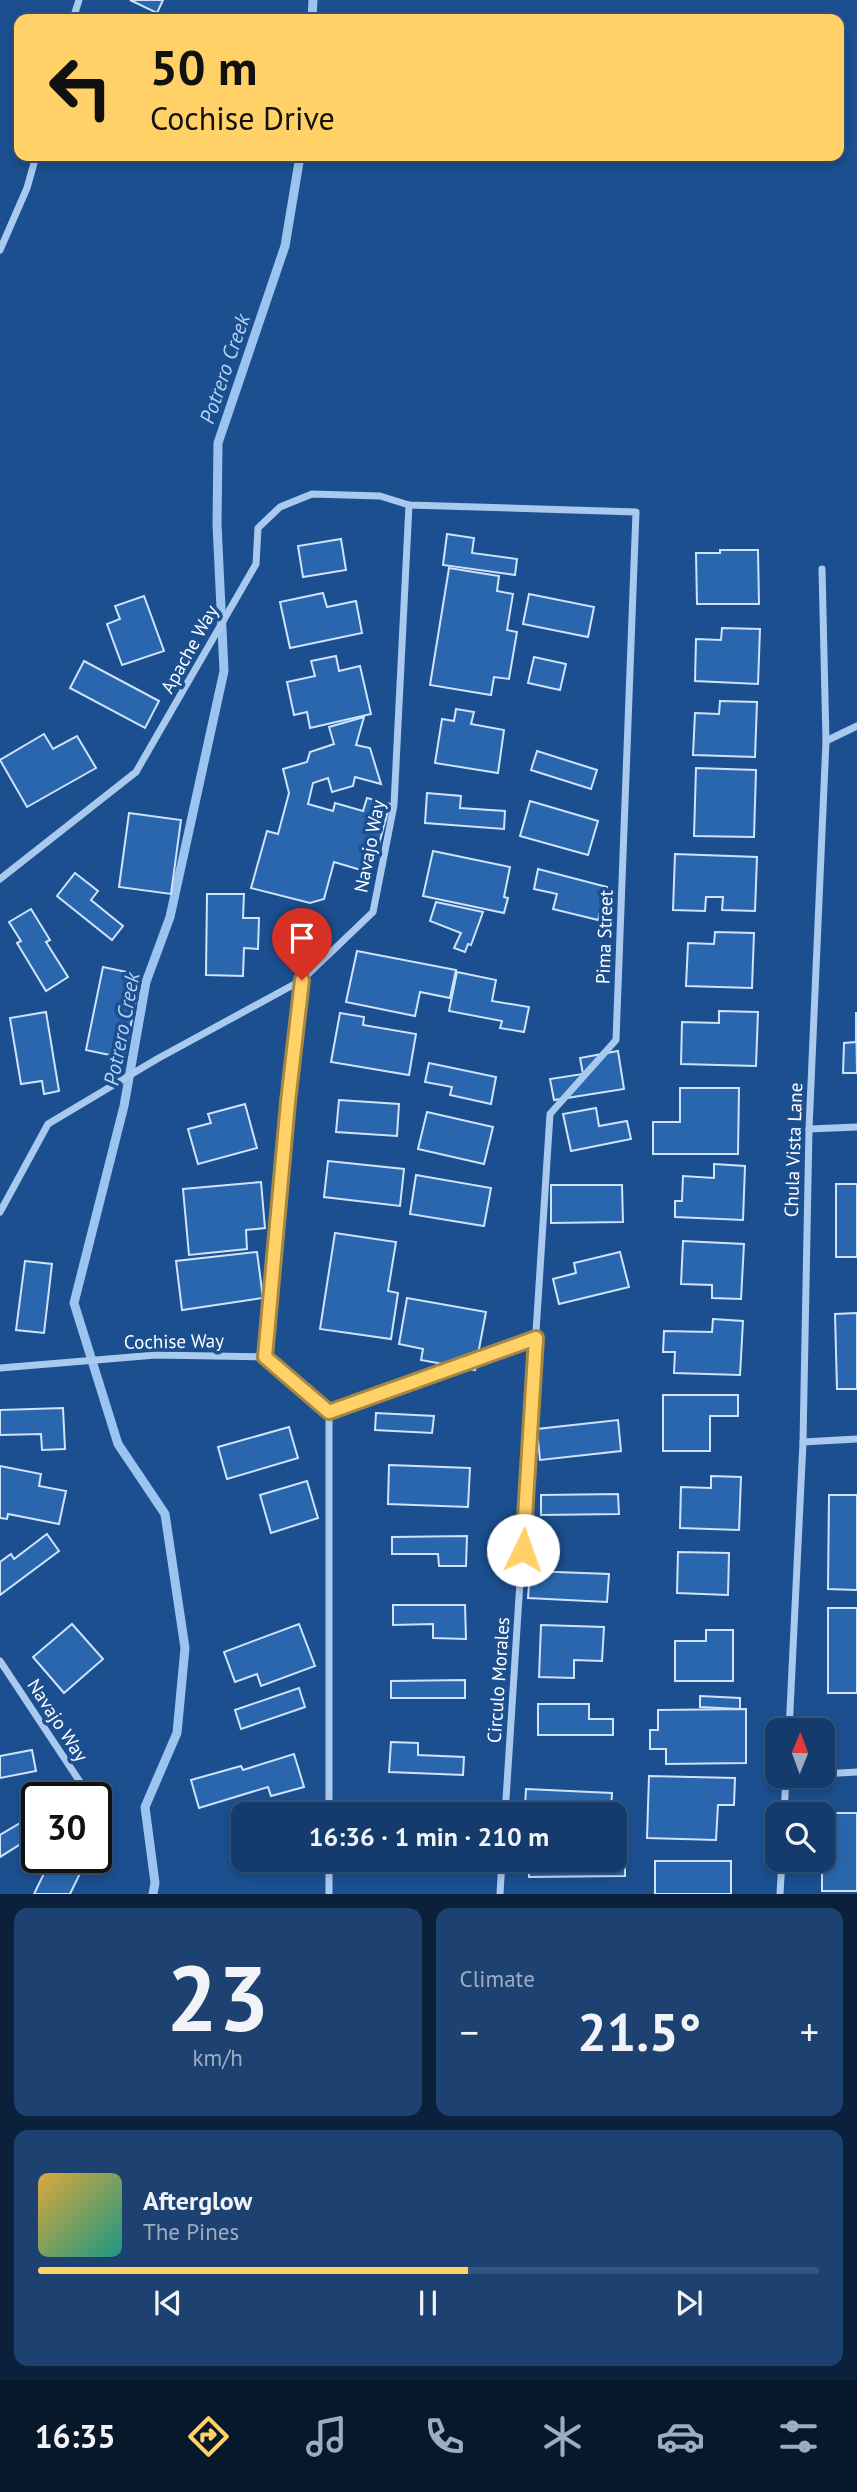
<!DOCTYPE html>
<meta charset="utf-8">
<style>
:root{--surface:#143b6b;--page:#1d4271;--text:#f1f3f6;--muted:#9dadc1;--line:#33557e;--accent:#ffd166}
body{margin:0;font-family:"PT Sans",sans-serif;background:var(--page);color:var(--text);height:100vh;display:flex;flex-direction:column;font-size:26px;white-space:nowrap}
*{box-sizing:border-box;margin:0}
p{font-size:23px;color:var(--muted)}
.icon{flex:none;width:38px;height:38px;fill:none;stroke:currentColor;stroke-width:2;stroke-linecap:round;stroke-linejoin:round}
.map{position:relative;height:1894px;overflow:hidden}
.panel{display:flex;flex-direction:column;gap:14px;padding:14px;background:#0b203b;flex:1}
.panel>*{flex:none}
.banner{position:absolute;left:14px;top:14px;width:830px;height:147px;border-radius:14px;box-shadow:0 4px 10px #0003,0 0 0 2px var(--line);background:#ffd166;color:#111;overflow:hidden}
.needle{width:46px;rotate:1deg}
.buttons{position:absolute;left:765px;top:1718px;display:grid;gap:14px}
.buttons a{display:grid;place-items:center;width:70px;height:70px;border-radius:14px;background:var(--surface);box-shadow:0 4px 10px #0003,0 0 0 2px var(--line);font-size:35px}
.speed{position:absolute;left:21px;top:1782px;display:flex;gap:14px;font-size:35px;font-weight:700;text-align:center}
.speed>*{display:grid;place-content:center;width:91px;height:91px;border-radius:50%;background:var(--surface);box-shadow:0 4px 10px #0003,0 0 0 2px var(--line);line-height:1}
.speed .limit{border:4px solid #111;border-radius:10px;background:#fff;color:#111}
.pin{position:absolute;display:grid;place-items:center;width:60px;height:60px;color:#fff;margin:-72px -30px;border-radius:50% 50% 50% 0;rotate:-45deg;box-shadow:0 0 7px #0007}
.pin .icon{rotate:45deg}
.me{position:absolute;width:77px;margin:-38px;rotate:3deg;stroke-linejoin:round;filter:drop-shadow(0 0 5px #0008)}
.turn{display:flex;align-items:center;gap:24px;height:147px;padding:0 21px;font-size:32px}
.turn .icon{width:91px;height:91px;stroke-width:2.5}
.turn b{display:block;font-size:49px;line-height:60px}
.big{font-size:52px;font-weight:800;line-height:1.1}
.panel .widget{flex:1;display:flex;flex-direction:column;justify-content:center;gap:10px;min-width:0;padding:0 24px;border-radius:14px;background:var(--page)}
.panel .dial{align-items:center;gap:0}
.dial b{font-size:91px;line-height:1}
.song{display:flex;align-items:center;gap:21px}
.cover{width:84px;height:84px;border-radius:10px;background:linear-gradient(135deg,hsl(40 70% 55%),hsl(170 70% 35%))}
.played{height:7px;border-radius:4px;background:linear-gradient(90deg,var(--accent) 55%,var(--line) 55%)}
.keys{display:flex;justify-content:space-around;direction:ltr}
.heat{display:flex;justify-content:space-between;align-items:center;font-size:38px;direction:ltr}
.panel .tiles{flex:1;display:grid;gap:14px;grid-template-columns:1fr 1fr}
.widget:last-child{grid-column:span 2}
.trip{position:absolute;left:231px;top:1802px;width:396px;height:70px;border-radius:14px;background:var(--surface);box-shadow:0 4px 10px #0003,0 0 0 2px var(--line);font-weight:800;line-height:70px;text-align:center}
.menu{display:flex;height:112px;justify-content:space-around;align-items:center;background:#08182b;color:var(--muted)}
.menu .icon{width:49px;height:49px}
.menu .active{color:var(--accent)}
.menu b{font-size:32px;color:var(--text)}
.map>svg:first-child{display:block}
</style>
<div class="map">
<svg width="857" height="1894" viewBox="0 0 857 1894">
<rect width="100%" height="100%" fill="#1b4f8f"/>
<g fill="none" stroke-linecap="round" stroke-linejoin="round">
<g stroke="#9cc4f0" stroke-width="9">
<polyline points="312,19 313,0"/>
<polyline points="153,1894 155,1883 145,1807 177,1733 185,1648 165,1514 118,1444 74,1303 124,1106 146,982 170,917 224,671 217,524 218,443 285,246 300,156"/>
</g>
</g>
<g fill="#2a66ad" stroke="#cfe3fa" stroke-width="2">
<polygon points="130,0 163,0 157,13"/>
<polygon points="447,534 474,538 472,553 517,559 515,575 443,565"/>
<polygon points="341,539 346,570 303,577 298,546"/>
<polygon points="720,550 758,550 759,604 697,604 696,553 720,553"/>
<polygon points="449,568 499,576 497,591 513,594 507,630 517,632 509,679 494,677 491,695 430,685"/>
<polygon points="323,593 327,607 356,601 362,633 290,648 280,602"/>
<polygon points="529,594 594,607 588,637 523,624"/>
<polygon points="144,596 164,651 122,665 107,624 120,619 115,606"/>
<polygon points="722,628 760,629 758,684 695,681 696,639 721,640"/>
<polygon points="336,656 339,671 360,666 371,714 310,728 307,712 294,715 287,682 315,676 311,661"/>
<polygon points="534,657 566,664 560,690 528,683"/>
<polygon points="84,661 159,701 145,728 70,688"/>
<polygon points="720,701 757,702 755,757 693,755 695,713 719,714"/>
<polygon points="456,709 474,712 471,724 504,730 498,773 435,763 442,719 454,721"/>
<polygon points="364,717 356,745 370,748 381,784 355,777 353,786 332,792 328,778 313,783 308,804 333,811 335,803 363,811 367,798 390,804 371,873 334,862 324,899 310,903 251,888 267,831 278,834 289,793 283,769 307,762 310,752 334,744 329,727"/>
<polygon points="44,734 53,749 77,736 96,768 27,807 0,760"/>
<polygon points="537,751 597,770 591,789 531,770"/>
<polygon points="696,768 756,770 754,837 694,836"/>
<polygon points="427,793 461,796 460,808 505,811 504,829 425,823"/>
<polygon points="530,801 598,821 588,855 520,836"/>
<polygon points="129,813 181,820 171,894 119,887"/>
<polygon points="433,851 510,867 504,897 508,898 504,913 423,896"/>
<polygon points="675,854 757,857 755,911 722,910 723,897 706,897 705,911 673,910"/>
<polygon points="538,869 607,887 598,920 553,909 557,894 534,889"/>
<polygon points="75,873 98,891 91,900 123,926 112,940 57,896"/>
<polygon points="207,894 244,894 243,918 259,918 258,949 244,948 243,976 206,975"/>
<polygon points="436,902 483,912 471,945 468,944 465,952 454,948 461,933 430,921"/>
<polygon points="31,909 50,940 46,942 68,977 46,991 17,943 21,941 9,922"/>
<polygon points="715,932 754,933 752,988 686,986 688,943 714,944"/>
<polygon points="357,951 456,970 450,998 420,992 415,1016 346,1002"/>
<polygon points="103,967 141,975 124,1058 86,1050"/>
<polygon points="457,972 496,980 492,1001 529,1007 524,1032 500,1028 502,1021 449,1011"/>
<polygon points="719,1011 758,1012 756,1066 681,1064 682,1022 719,1023"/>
<polygon points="46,1012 59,1091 44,1094 42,1081 21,1084 10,1018"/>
<polygon points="856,1012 857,1073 843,1073 844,1043 856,1042"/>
<polygon points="340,1013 364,1017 363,1025 416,1034 409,1075 331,1062"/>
<polygon points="618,1051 624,1089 554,1100 550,1079 583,1074 580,1058"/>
<polygon points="429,1063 496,1077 491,1104 450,1095 452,1087 425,1082"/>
<polygon points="680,1088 739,1088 738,1154 653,1154 653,1122 680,1122"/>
<polygon points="339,1100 399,1104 397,1136 336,1132"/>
<polygon points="245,1104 257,1148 198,1164 188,1129 211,1123 208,1114"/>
<polygon points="596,1108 599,1126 627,1121 631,1139 571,1151 563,1114"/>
<polygon points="427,1112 493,1127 484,1164 418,1149"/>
<polygon points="328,1161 404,1169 400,1206 324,1197"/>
<polygon points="714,1164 745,1166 743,1220 675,1217 675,1201 682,1201 683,1176 714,1178"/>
<polygon points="416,1175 491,1188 484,1226 410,1214"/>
<polygon points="261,1182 265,1228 246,1230 247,1249 189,1255 183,1189"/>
<rect x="836" y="1184" width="21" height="73"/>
<polygon points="551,1185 622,1185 623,1222 551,1223"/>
<polygon points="335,1233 396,1242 388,1291 398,1293 391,1339 320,1329"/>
<polygon points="683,1241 744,1244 741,1299 712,1298 712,1285 681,1284"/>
<polygon points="257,1252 263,1298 182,1310 176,1261"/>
<polygon points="620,1252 629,1287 559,1304 553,1279 576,1273 574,1263"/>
<polygon points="25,1261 52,1264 44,1333 16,1330"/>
<polygon points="407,1298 486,1312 475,1370 421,1360 423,1349 399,1344"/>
<polygon points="857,1313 857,1389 837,1389 835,1314"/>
<polygon points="713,1319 743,1321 740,1375 674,1373 675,1352 663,1352 664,1331 712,1332"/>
<polygon points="663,1395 738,1395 738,1416 710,1416 710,1451 663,1451"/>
<polygon points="63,1408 65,1449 42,1450 41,1434 0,1435 0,1410"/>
<polygon points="376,1413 434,1416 432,1433 375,1430"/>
<polygon points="618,1420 621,1451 540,1460 537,1429"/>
<polygon points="289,1427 298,1458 227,1479 218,1447"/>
<polygon points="389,1465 470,1468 468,1507 388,1504"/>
<polygon points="0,1466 41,1474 39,1486 66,1491 59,1524 8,1514 7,1519 0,1518"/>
<polygon points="711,1476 741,1477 739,1530 680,1528 681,1487 711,1488"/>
<polygon points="307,1481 318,1518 271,1533 260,1495"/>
<polygon points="618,1494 619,1514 541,1515 541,1495"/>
<polygon points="829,1495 857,1495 857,1590 828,1589"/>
<polygon points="47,1534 59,1551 0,1595 0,1562 11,1554 14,1559"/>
<polygon points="467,1536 466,1566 439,1566 438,1554 392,1554 392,1537"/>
<polygon points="678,1552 729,1553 728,1595 677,1593"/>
<polygon points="530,1571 609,1574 607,1602 528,1598"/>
<polygon points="393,1605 465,1605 466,1639 433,1638 433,1624 393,1625"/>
<rect x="828" y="1608" width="29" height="85"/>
<polygon points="72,1624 103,1659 64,1693 33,1657"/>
<polygon points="299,1624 315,1666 261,1686 257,1674 235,1682 224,1652"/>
<polygon points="541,1625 604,1627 602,1661 574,1660 574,1678 539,1677"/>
<polygon points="706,1630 733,1630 733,1681 675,1681 675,1641 706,1641"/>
<polygon points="465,1680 465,1698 391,1698 391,1681"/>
<polygon points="299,1688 305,1707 241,1729 235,1710"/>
<polygon points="700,1696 740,1698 740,1709 700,1707"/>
<polygon points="538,1704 589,1704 589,1719 613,1719 613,1735 538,1735"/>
<polygon points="746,1709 746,1763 666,1764 666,1749 650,1749 650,1730 658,1730 658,1710"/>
<polygon points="391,1742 418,1743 418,1755 464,1757 463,1775 389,1772"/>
<polygon points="32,1750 36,1771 0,1778 0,1756"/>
<polygon points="294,1754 304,1787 271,1796 268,1787 199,1808 191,1780 241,1766 243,1770"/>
<polygon points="649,1776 735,1778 734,1805 718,1805 716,1840 647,1838"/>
<polygon points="526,1789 612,1793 611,1812 525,1808"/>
<polygon points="37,1813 37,1846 29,1851 24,1842 0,1857 0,1835"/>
<rect x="822" y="1813" width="35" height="78"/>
<polygon points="625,1845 625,1876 529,1877 529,1860 614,1860 614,1846"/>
<polygon points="52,1857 88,1857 70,1894 34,1894"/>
<rect x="655" y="1861" width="76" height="33"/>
</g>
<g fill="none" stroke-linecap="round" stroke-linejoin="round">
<g stroke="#a9c9ee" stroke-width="7">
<polyline points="73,19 79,0"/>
<polyline points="0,250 27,188 36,156"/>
<polyline points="826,741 857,726"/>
<polyline points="0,879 136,772 256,564 258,528 280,507 312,494 380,496 409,505 636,512 616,1040 550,1114 505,1815"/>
<polyline points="809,1129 857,1127"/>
<polyline points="0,1212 48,1124 157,1059 302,980 373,912 394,805 409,505"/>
<polyline points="266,1357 288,1103 302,980"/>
<polyline points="0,1368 156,1355 266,1357 329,1412"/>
<polyline points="329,1412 329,1815"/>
<polyline points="329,1412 536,1338"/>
<polyline points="803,1442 857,1439"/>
<polyline points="0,1661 90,1797"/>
<polyline points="789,1731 803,1442 809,1129 826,741 822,569"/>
<polyline points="822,1774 857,1772"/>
<polyline points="784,1815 786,1776"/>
<polyline points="329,1860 329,1894"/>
<polyline points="500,1894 502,1860"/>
<polyline points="780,1894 782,1860"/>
</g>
</g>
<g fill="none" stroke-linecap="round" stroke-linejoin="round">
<defs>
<polyline id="route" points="302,980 288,1102 265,1357 329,1412 536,1338 523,1550"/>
</defs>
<use href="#route" stroke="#a68842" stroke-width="18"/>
<use href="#route" stroke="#ffd166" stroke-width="12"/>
</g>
<g text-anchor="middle" stroke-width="7" stroke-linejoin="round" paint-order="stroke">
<g font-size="19" fill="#fff" stroke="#1b4f8f">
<text transform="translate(189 649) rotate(-61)" y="7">Apache Way</text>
<text transform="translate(369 846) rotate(-79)" y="7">Navajo Way</text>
<text transform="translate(604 937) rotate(-88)" y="7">Pima Street</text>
<text transform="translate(793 1150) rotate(-88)" y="7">Chula Vista Lane</text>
<text transform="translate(174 1341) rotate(-1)" y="7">Cochise Way</text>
<text transform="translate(498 1680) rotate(-86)" y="7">Circulo Morales</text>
<text transform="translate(58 1720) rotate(57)" y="7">Navajo Way</text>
</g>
<g font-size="21" font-style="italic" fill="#b5d3f5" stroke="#1b4f8f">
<text transform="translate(225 369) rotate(-71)" y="7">Potrero Creek</text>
<text transform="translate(122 1029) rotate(-79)" y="7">Potrero Creek</text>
</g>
</g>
</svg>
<div class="buttons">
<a><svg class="needle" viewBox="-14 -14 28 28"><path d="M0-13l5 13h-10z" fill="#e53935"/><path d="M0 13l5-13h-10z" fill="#9dadc1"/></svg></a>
<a><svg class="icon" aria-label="search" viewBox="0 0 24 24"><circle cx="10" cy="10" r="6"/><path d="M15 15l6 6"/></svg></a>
</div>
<div class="speed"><div class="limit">30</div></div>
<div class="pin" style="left:302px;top:980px;background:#d93025"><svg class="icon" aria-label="arrive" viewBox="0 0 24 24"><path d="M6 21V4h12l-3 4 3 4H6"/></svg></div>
<svg class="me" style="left:523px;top:1550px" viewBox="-20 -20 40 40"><circle r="19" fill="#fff"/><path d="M0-13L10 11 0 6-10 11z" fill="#ffd166"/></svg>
<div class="trip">16:36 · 1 min · 210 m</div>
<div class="banner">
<div class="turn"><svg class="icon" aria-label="left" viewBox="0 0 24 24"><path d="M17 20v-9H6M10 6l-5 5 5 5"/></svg><div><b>50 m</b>Cochise Drive</div></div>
</div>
</div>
<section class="panel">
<div class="tiles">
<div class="widget dial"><b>23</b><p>km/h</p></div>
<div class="widget"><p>Climate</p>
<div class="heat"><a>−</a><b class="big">21.5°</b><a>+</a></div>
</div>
<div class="widget">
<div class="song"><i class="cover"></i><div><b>Afterglow</b><p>The Pines</p></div></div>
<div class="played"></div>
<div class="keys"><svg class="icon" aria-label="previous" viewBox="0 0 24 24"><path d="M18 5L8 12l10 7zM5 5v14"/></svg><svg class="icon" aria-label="pause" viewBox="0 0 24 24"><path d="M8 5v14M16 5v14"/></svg><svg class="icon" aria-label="next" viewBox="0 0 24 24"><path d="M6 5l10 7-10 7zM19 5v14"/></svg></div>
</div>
</div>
</section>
<nav class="menu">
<b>16:35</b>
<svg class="icon active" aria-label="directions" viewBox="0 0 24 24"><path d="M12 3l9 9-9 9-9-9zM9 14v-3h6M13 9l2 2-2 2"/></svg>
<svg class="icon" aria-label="music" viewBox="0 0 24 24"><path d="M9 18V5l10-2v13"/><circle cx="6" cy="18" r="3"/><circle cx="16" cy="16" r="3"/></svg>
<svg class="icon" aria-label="phone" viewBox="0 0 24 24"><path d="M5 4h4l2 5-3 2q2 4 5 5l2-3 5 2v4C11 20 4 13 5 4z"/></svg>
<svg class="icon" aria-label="climate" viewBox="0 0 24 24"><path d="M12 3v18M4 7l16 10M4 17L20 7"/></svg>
<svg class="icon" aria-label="car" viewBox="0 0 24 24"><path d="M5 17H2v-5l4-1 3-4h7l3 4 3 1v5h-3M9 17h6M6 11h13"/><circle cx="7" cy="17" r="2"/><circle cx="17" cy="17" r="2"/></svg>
<svg class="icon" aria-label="filters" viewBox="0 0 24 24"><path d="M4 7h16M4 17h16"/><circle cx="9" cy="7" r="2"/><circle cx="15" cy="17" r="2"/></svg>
</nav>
